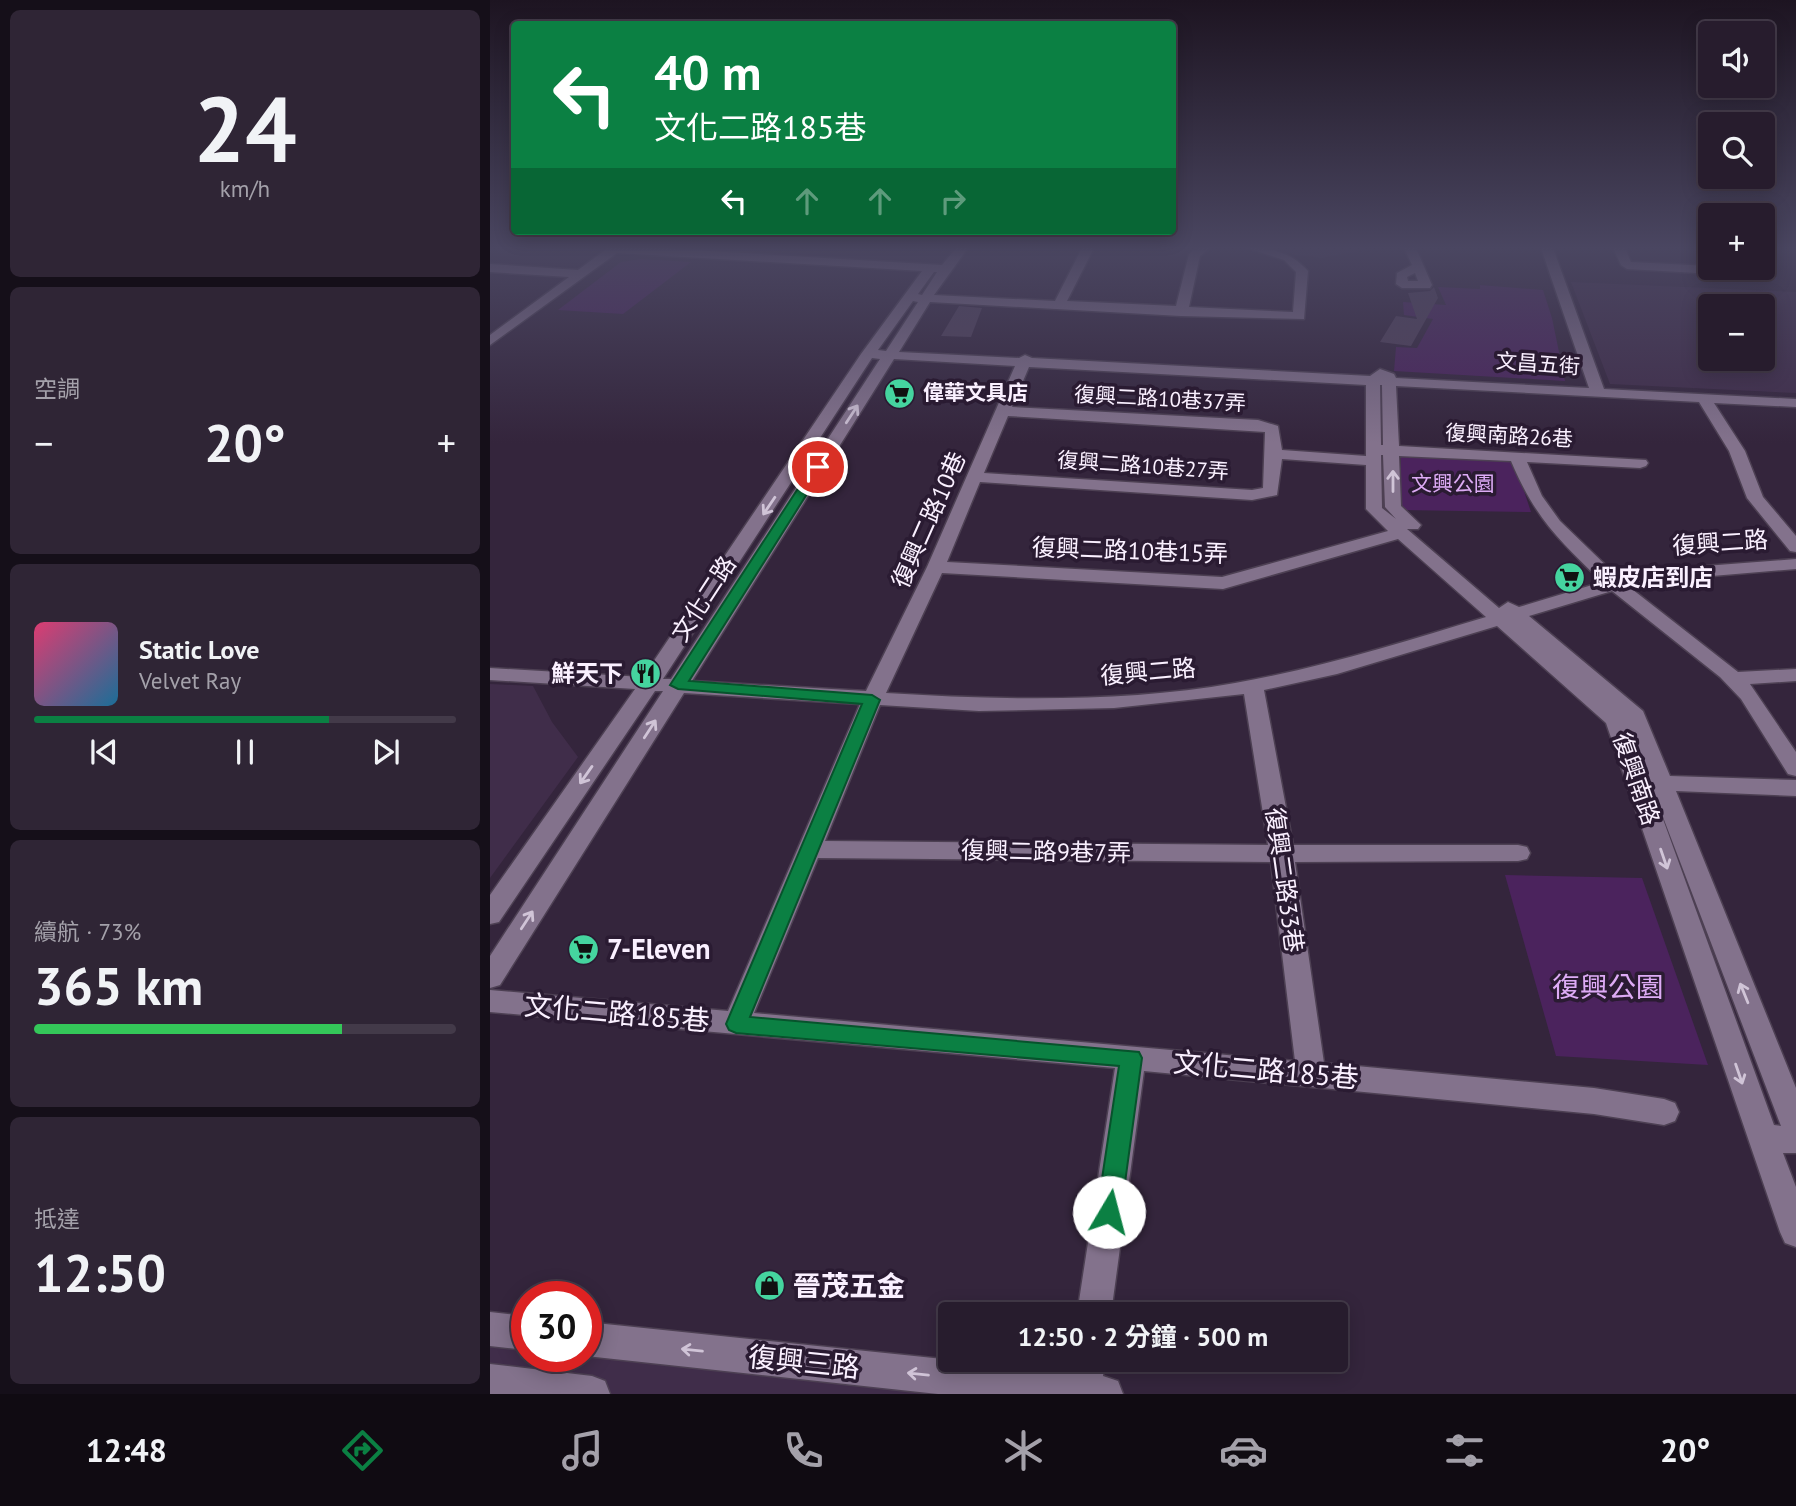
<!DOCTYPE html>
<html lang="zh-TW">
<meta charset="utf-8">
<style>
:root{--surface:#271c2d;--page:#2f2535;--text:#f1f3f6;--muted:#a4a1aa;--line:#433a49;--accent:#0b8043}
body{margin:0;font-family:"PT Sans","Noto Sans TC",sans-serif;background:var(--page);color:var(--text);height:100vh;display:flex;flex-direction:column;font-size:26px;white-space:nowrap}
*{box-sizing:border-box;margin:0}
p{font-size:23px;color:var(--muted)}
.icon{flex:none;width:38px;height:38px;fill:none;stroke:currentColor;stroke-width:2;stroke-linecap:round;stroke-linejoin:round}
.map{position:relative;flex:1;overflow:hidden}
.panel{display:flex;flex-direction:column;gap:10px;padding:10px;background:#150f19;width:490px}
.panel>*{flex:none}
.guide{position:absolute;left:21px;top:21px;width:665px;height:214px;border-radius:7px;box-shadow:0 4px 18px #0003,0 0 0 2px var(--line);background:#0b8043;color:#fff;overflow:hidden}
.buttons{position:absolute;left:1208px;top:21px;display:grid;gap:14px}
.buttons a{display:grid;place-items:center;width:77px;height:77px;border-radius:7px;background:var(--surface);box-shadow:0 4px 18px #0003,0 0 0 2px var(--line);font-size:35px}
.speed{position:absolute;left:21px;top:1281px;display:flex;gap:14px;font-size:35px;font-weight:700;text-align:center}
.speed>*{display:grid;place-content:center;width:91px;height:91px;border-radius:50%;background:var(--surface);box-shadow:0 4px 18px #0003,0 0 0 2px var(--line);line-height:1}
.speed .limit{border:10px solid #d22;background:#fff;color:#111}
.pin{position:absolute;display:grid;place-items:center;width:60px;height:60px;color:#fff;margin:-30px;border:4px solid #fff;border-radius:50%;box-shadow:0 2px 7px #0007}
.me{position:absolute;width:77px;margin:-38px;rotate:8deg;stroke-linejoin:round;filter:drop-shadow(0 0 5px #0008)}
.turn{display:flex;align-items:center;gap:24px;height:147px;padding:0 28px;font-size:32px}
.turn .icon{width:91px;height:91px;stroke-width:2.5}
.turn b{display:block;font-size:49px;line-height:60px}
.lanes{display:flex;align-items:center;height:66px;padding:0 28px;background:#0003;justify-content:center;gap:35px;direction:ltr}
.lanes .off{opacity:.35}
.big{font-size:52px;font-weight:700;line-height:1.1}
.panel .widget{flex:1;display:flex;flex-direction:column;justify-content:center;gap:10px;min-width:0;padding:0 24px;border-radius:10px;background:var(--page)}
.panel .dial{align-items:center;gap:0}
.dial b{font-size:91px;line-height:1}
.song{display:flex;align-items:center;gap:21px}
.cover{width:84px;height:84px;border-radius:10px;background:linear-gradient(135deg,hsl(340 70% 55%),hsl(200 70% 35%))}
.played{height:7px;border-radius:4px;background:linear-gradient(90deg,var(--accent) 70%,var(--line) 70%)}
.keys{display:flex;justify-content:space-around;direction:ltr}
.heat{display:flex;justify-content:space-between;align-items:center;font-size:38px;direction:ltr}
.charge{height:10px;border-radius:5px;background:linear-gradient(90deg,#34c759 73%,var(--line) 0)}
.trip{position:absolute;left:448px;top:1302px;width:410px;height:70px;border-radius:7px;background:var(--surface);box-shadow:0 4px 18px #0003,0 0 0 2px var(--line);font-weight:700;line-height:70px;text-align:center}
.tabs{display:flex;height:112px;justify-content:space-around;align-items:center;background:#100b12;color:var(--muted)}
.tabs .icon{width:49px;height:49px}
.tabs .current{color:var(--accent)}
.tabs b{font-size:32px;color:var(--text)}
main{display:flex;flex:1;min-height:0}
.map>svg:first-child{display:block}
</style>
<main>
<section class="panel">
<div class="widget dial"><b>24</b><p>km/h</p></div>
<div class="widget"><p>空調</p>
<div class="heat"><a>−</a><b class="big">20°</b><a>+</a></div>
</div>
<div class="widget">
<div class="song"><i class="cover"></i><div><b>Static Love</b><p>Velvet Ray</p></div></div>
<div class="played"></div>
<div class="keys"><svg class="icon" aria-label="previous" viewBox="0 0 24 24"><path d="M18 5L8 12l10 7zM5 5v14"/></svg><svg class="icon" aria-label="pause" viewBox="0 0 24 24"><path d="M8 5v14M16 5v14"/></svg><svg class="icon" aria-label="next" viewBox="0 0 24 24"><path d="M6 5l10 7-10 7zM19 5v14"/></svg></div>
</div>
<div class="widget"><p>續航 · 73%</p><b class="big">365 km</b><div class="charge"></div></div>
<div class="widget"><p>抵達</p><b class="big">12:50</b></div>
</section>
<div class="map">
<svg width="1306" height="1394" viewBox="0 0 1306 1394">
<rect width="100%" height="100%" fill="#34253c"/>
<g fill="#402d4a" fill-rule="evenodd">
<polygon points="785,248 885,248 831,258 799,254"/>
<path d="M1081,282l225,10v101l-186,-9zM1220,306h52v53h-52z"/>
<polygon points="0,684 43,686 62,722 88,757 0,878"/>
<polygon points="0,1340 37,1344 37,1356 96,1356 96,1349 615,1394 0,1394"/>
</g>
<g fill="#4b235d">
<polygon points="151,259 201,262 133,314 68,310 131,262"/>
<polygon points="990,285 1053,290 1062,318 1075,381 904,371 906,347 927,348 943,319 914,315 913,302 956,305 948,287 990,289"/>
<polygon points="911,453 1024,461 1041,512 911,510"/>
<polygon points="1015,875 1152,878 1218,1065 1066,1056"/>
</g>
<g fill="#51415a">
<polygon points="944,287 948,298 921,346 890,342 906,316 927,319 918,293 940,291"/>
<polygon points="469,306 492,308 481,337 451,336"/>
</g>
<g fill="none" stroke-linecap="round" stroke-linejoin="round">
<defs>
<g id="minor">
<path d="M118,248h50l284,17 14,-17h12l-34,47 121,6 27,-53h12l-27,53 109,5 13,-52 7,-6h14l-10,8 -11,51 104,5 3,-40 -12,-12 -37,-12c25,0 44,4 61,23l-4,48 -123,-3 -251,-14 -31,50 120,6 6,-3 7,3 338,18 10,-7 14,5 2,4 193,10 -48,-140h12l51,141 192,10v8l-82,-4 31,48 18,46 33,39v16l-6,-1 -43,-53 -18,-47 -30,-49 -303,-16 3,60 247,14 2,3 -2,3 -6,2 -113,-6 15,34 18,25 58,56 21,-6 157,-12v10l-155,13 -13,4 110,86 58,-3v12l-46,3 46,68v24l-8,-2 -47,-75 -21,-22 -108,-86 -83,25 114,95 27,65 126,4v16l-120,-5 120,297v65h-13l13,34v60l-11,-4 -5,-11 -174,-509 -109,-97 -160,48 -73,16 29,155h225l9,2 3,6 -3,6 -9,2 -223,1 29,201 270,25 70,11 11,4 4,9 -4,9 -11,4 -70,-11 -450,-43 -33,243h-34l38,-246 -625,-56v-22l238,21 132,-307 -176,-11 -184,292 -10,3v-32l173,-265h-8l-156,231 -9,2v-29l145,-206 -145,-9v-12l153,9 218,-323 61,-83 -305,-18 -127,92v-10l79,-58 -79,-5v-8l88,6zM444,272h3l-15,23 -4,-1zM423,301l5,1 -32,49 -8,-1zM382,358l8,1 -209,320h-8zM404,359l121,7 -88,201 -61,124 -174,-10zM539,367l337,18v71l-84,-6 -4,-24 -20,-6 -246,-13zM890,385h2l1,60h-2zM518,416l257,16 -2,56 -11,2 -268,-17zM891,455h2l2,52 11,12 -14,-11zM909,456l112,5c24,57 48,79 91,121l-83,25 -11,-5 -9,6 -92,-79h11l3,-4 -20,-19zM792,459l84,6v44l22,22 -166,46 -275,-15 33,-80 272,18 25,-5zM908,539l88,78c-83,25 -165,51 -251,66 -111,20 -236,17 -349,10l56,-120 281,16zM754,694l24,151 -443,-4 55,-136 99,6 135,-3zM1153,764l7,19 131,343 -7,-1zM328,858l453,4 24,199 -541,-48z"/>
<path d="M914,248h12l16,37 -2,3h-28l-6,-4 1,-11 15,-8zM925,273l3,8h-10l-1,-4z"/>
<polygon points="1123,248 1135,248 1141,262 1260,268 1266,272 1260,276 1137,269 1131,265"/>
<polygon points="0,1312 37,1316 37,1350 0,1346"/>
<polygon points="96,1322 578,1372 581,1360 615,1360 613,1376 628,1381 633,1394 448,1394 96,1356"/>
<polygon points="0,1364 102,1376 115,1381 120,1394 0,1394"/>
</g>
</defs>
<use href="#minor" stroke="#4d4053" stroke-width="3"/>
<use href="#minor" fill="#83728c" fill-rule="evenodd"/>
</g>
<defs><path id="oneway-shaft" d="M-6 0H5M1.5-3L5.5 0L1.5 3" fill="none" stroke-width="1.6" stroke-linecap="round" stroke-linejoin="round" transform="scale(1.75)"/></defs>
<g stroke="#d0c4d7">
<use href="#oneway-shaft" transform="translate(362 414) rotate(-57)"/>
<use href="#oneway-shaft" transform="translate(903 481) rotate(-90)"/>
<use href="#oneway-shaft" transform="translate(279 506) rotate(124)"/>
<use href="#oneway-shaft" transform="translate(160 729) rotate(-57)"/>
<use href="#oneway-shaft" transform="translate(96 775) rotate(125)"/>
<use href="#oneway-shaft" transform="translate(1174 859) rotate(71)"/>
<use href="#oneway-shaft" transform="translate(37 920) rotate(-57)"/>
<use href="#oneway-shaft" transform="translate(1254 993) rotate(-112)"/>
<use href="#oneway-shaft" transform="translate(1249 1074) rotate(71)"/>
<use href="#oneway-shaft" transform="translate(202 1350) rotate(-174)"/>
<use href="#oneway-shaft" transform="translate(428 1374) rotate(-174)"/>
</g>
<linearGradient id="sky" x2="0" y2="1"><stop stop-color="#1d1421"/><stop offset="0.56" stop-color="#4a4661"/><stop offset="1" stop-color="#4a4661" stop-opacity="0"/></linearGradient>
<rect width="1306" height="443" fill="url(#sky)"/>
<polygon fill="#0b8043" stroke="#07532c" stroke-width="2" points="328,464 334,467 199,681 382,695 390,700 260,1017 649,1052 652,1058 631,1212 627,1220 619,1223 610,1220 607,1212 629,1066 246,1033 239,1030 236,1024 372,704 188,689 180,685 322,467"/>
<defs>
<symbol id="supermarket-disc" viewBox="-11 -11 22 22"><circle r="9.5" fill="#45d49f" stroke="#2a1b32"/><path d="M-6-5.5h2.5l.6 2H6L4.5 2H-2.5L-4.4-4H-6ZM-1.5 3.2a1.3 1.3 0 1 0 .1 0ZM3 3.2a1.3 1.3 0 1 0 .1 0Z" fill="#111"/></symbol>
<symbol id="restaurant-disc" viewBox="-11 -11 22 22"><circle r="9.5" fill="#45d49f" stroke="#2a1b32"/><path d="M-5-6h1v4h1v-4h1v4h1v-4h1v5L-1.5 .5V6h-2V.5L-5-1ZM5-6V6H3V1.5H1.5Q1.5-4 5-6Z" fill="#111"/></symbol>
<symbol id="shop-disc" viewBox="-11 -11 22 22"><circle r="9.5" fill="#45d49f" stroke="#2a1b32"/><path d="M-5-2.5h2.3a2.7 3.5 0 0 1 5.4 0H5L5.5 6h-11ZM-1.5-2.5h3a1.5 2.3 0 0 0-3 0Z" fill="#111"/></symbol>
</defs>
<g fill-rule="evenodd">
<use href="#supermarket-disc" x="392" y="376" width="35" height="35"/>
<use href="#supermarket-disc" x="1062" y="560" width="35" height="35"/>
<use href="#restaurant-disc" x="138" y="656" width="35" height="35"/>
<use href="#supermarket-disc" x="76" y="932" width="35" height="35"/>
<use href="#shop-disc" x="262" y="1268" width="35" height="35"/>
</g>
<g text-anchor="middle" stroke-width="7" stroke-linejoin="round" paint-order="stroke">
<g font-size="21" fill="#faf0ff" stroke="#2a1b32">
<text transform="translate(1048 364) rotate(4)" y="7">文昌五街</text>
<text transform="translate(670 399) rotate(3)" y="7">復興二路10巷37弄</text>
<text transform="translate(1019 436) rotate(3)" y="7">復興南路26巷</text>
<text transform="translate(653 466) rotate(4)" y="7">復興二路10巷27弄</text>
</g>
<g font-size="21" font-weight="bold" fill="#faf0ff" stroke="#2a1b32" text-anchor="start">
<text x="433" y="400">偉華文具店</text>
</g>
<g font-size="21" fill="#ddabf5" stroke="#2a1b32">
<text x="963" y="491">文興公園</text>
</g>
<g font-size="24" fill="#faf0ff" stroke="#2a1b32">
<text transform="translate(439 520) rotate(-66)" y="8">復興二路10巷</text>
<text transform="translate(1230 543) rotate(-4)" y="8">復興二路</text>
<text transform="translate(640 551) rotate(2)" y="8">復興二路10巷15弄</text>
<text transform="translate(214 599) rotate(-57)" y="8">文化二路</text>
<text transform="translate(658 672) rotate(-5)" y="8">復興二路</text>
<text transform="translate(1146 779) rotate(71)" y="8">復興南路</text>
<text transform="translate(556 852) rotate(1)" y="8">復興二路9巷7弄</text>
<text transform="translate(794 880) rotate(82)" y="8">復興二路33巷</text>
</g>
<g font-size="24" font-weight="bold" fill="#faf0ff" stroke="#2a1b32" text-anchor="start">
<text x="1103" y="586">蝦皮店到店</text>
<text x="133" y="682" text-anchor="end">鮮天下</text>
</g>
<g font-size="28" font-weight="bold" fill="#faf0ff" stroke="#2a1b32" text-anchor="start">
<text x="117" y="959">7-Eleven</text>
<text x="303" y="1296">晉茂五金</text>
</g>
<g font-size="28" fill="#ddabf5" stroke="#2a1b32">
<text x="1118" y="997">復興公園</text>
</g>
<g font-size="28" fill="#faf0ff" stroke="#2a1b32">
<text transform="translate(127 1013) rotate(5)" y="10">文化二路185巷</text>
<text transform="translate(776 1070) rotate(5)" y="10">文化二路185巷</text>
<text transform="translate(314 1362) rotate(6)" y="10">復興三路</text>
</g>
</g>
</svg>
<div class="buttons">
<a><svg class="icon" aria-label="sound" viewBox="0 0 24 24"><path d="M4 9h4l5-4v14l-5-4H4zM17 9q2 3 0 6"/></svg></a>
<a><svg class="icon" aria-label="search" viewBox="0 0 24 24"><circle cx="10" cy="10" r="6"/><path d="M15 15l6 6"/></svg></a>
<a>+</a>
<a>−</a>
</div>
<div class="speed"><div class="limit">30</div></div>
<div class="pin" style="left:328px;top:467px;background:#d93025"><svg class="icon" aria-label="arrive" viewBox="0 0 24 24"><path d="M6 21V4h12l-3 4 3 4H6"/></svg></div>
<svg class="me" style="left:619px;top:1212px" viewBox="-20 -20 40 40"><circle r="19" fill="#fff"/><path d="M0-13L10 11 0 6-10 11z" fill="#0b8043"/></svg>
<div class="trip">12:50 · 2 分鐘 · 500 m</div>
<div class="guide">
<div class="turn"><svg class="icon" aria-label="left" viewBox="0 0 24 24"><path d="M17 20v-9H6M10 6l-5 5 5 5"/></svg><div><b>40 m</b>文化二路185巷</div></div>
<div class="lanes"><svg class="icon" aria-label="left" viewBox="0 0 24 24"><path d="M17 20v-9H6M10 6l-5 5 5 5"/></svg><svg class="icon off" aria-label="ahead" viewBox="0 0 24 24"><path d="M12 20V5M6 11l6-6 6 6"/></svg><svg class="icon off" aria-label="ahead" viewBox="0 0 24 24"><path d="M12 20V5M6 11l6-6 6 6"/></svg><svg class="icon off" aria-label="right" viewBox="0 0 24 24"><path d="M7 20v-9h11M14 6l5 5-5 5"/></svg></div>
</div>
</div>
</main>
<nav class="tabs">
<b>12:48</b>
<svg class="icon current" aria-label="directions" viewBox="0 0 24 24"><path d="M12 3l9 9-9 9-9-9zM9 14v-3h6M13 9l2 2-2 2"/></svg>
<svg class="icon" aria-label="music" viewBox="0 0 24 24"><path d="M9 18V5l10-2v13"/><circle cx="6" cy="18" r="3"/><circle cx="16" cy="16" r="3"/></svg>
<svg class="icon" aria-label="phone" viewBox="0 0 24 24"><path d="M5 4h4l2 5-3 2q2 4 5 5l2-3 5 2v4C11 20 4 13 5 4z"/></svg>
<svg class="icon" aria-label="climate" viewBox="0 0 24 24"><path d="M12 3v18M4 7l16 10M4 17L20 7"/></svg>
<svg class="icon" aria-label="car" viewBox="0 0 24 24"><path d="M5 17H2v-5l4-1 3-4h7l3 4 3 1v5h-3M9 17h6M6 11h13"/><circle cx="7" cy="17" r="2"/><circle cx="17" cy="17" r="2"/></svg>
<svg class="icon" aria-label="filters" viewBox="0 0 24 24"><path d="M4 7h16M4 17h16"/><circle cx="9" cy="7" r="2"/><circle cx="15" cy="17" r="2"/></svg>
<b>20°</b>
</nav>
